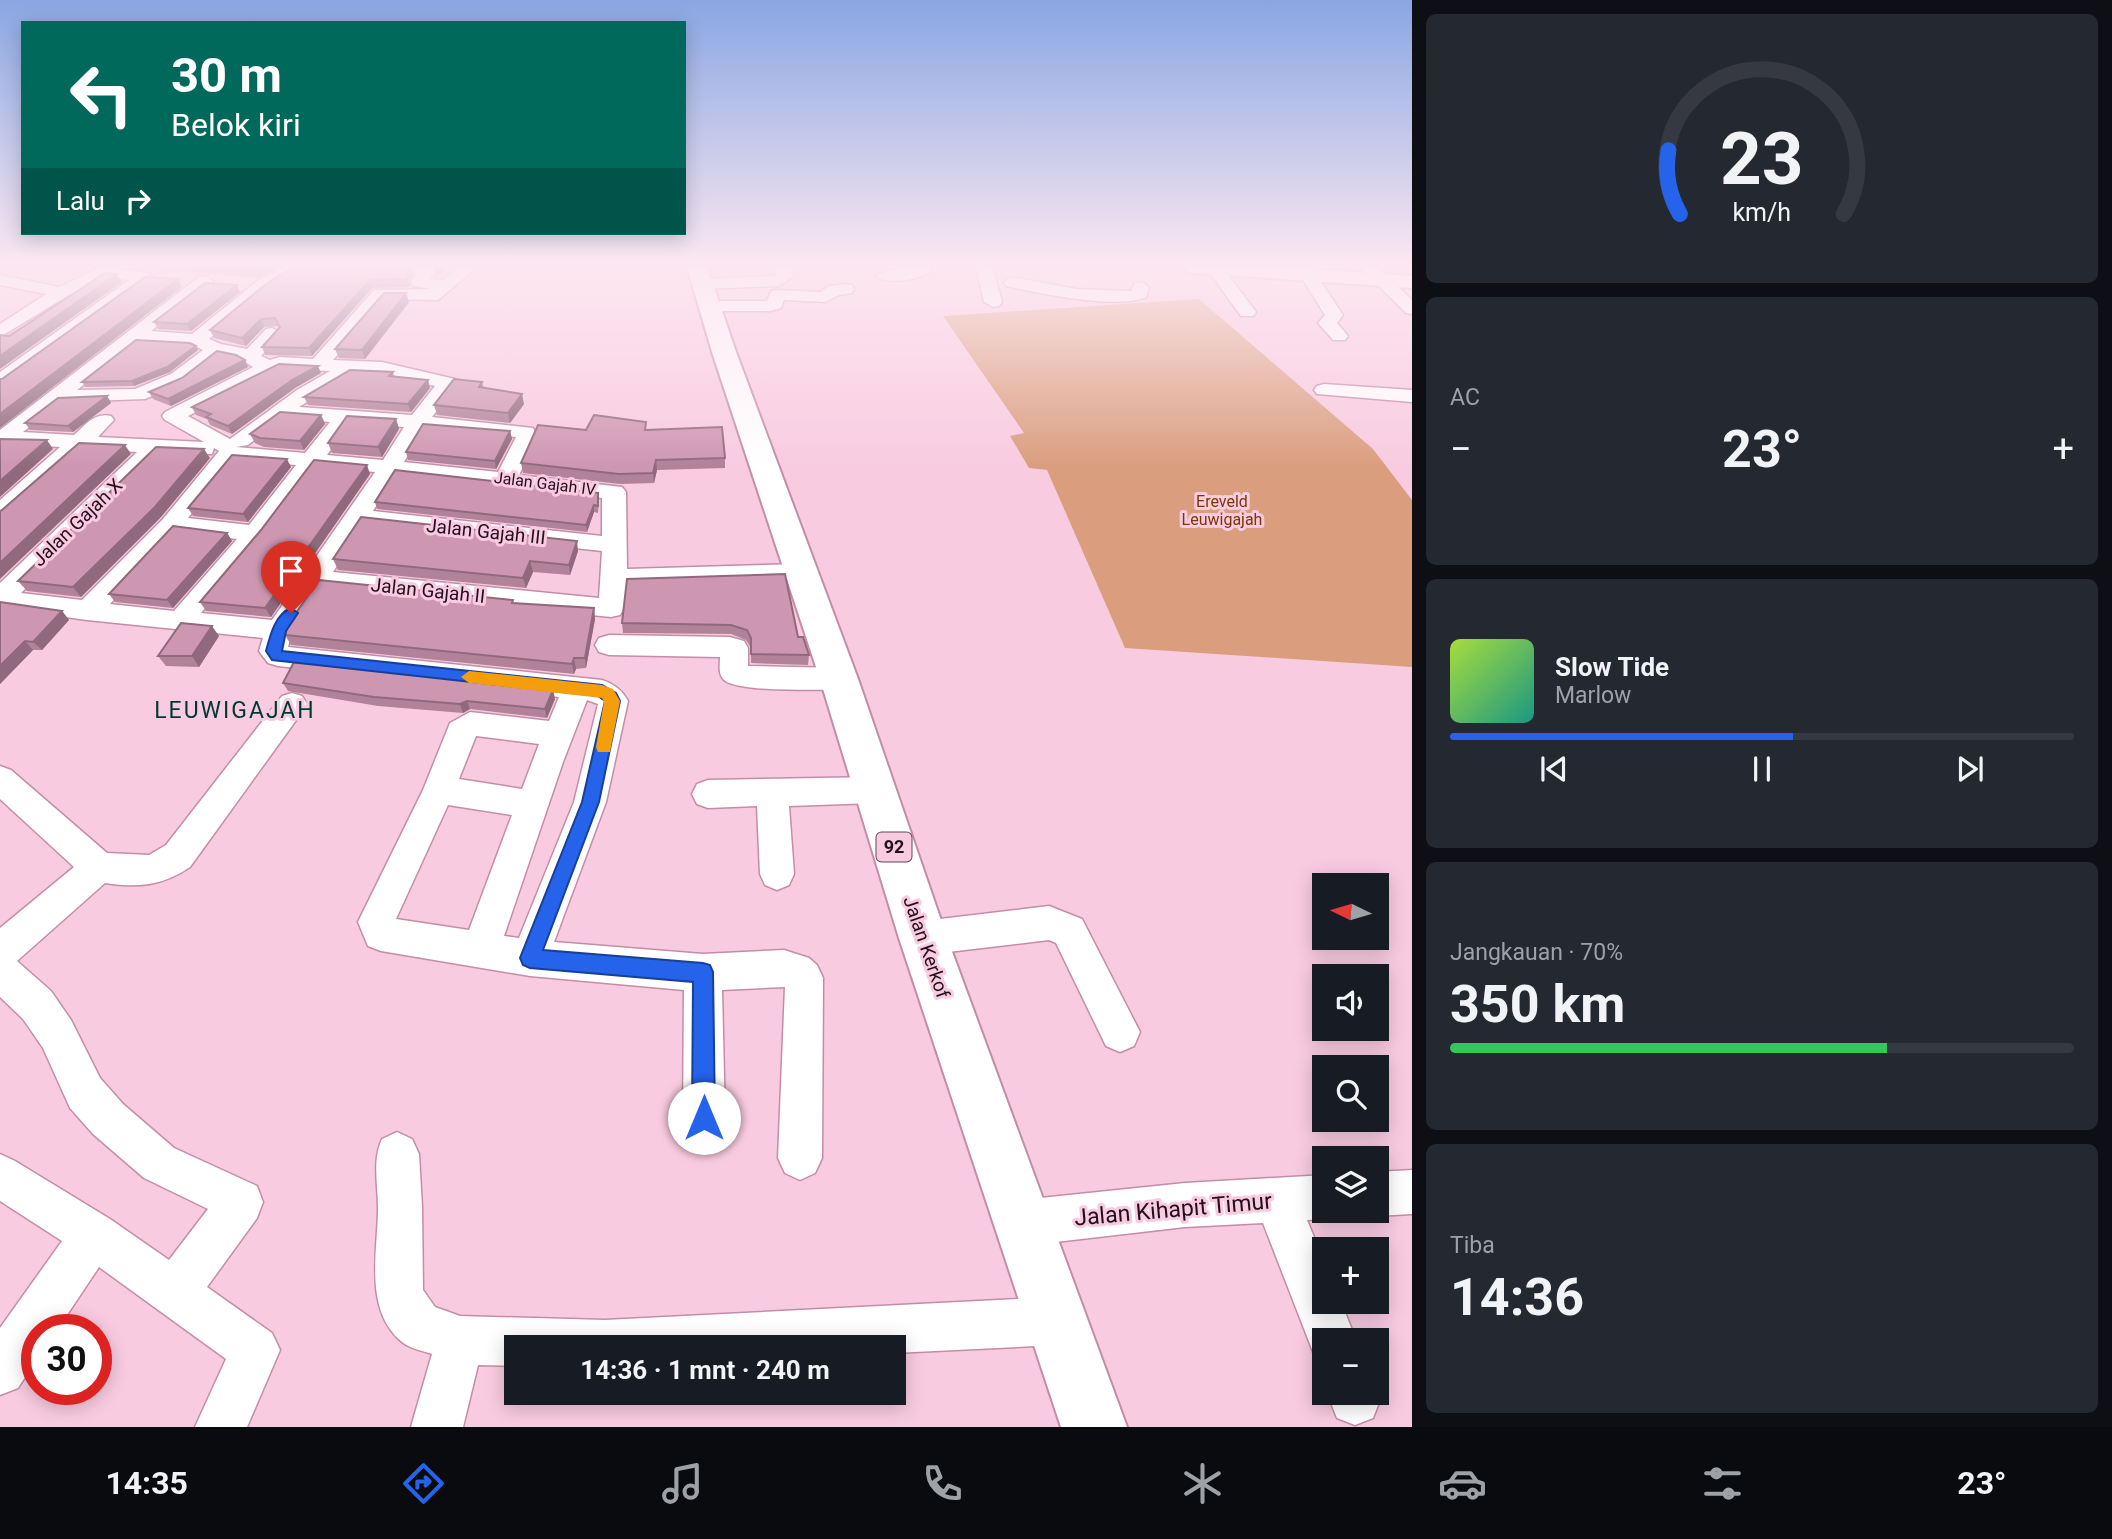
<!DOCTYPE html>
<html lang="id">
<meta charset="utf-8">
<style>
:root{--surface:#171b24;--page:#242831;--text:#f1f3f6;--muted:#9ea1a6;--line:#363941;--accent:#2563eb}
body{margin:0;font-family:Roboto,sans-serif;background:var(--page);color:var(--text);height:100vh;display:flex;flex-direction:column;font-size:26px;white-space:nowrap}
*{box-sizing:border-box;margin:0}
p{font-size:23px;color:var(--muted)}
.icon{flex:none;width:38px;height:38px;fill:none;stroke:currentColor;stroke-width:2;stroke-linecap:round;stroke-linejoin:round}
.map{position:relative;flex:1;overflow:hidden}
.side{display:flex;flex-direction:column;gap:14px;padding:14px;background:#0d0f14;width:700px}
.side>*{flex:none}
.hud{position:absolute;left:21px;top:21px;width:665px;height:214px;border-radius:0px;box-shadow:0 4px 18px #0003;background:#00695c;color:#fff;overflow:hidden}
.needle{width:46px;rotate:275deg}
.controls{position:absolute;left:1312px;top:873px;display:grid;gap:14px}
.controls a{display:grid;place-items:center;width:77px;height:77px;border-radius:0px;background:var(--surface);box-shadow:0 4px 18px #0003;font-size:35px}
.speed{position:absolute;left:21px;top:1314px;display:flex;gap:14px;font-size:35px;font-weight:700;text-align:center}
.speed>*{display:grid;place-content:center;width:91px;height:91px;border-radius:50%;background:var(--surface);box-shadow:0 4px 18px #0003;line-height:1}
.speed .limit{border:10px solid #d22;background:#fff;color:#111}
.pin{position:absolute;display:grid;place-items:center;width:60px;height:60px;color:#fff;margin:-72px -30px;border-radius:50% 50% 50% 0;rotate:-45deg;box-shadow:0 0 7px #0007}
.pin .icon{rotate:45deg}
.me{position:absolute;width:77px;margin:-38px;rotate:0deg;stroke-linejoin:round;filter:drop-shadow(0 0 5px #0008)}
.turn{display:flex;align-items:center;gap:24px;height:147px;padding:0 35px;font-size:32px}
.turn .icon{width:91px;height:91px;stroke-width:2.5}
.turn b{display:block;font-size:49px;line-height:60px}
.then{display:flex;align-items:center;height:66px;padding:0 35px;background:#0003;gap:14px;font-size:26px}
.big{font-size:52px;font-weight:700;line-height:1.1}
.side .tile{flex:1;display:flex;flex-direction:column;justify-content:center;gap:10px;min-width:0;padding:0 24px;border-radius:10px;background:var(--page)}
.side .dial{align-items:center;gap:0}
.dial svg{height:182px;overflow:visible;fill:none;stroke:var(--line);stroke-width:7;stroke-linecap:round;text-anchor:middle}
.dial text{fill:var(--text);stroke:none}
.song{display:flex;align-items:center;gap:21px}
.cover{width:84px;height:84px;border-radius:10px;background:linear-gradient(135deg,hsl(80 70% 55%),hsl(170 70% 35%))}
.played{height:7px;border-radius:4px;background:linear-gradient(90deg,var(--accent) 55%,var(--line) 55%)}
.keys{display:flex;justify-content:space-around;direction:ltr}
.heat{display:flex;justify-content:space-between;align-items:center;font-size:38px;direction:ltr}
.charge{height:10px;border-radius:5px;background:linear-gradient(90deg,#34c759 70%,var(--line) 0)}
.trip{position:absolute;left:504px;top:1335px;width:402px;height:70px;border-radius:0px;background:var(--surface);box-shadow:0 4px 18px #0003;font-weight:700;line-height:70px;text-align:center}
.dock{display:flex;height:112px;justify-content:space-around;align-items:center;background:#090b0e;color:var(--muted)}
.dock .icon{width:49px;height:49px}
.dock .current{color:var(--accent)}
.dock b{font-size:32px;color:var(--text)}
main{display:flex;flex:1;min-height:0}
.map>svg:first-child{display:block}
</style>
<main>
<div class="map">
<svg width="1412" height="1427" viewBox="0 0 1412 1427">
<rect width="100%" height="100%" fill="#f9cbe0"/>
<polygon fill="#da9e7e" points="1199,299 1373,449 1412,500 1412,667 1125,648 1047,470 1029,468 1010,436 1024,433 943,316"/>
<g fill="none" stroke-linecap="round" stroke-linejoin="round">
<defs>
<g id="street">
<polygon points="101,267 122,267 120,270 145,272 153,277 7,385 0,387 0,372 129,280 104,278 67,296 0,337 0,324 46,294 0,285 0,275 59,287"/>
<path d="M284,267h19l-35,23 -59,49 12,5 26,5 19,-20 6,-1 9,5 -20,23 9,4 10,-3 33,2 61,-69 57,-1 -18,-3 -2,-4 6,-9 -15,-3 -2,-3h33l2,3 -5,9 13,1 16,-13h18l-39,33 -53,-1 -52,61 49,2 73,17 3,4 -26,34 101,11 5,9 -19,38 103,12 4,5 1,77 174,-5 9,2 4,6 -4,6 -9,2 -175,6 -2,22 -4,7 -9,2 -288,-29 -31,44 -4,15 314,33c12,4 20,10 26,21l-22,101 -52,140 149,12 81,-4 25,8 8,7 6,13 -1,180 -7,15 -15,7 -15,-7 -7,-15 7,-171 -63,3 3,128 -6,15 -15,6 -15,-6 -6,-15 1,-128 -154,-14 -149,-25 -13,-5 -10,-24 65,-132 27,-67 20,-11 79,9 10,-24 -281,-31 -10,-3 -9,-12 4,-13 -176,-18 -87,-12v-25l137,-131 -53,-3 -76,68 -8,2v-19l60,-53 -52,-3 -8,2v-16l199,-153 6,-1 8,5 -62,50 41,3 64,-52zM138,342l55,3 10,5 -32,24 -36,15 -58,1zM220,355l20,4 13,8 -88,45 -3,4 3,4 39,22 -106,-5 16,-17 -3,-4c-16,-4 -26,9 -37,19l-51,-3 39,-30 83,-3 40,-17zM282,369l48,2 -33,19 -67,49 -42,-23zM356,373l26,1 53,12 -23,29 -113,-8zM283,418l47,4 -25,31 -69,-6 12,-2zM350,423l54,4 -21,33 -56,-5zM424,429l92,8 -18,35 -94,-10zM214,448l5,3 -56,68 -81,81 -61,-7 140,-139h51zM235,460l61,5 -47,60 -61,-7zM317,467l58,5 -103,148 -71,-7 63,-75zM396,474l206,24v38l-229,-25zM364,525l238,26 -3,47 -266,-26zM177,532l60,7 -63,72 -64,-7zM587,700l11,4 -24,98 -55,136 -15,-2 59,-174zM476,736l63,8 -17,45 -63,-10zM448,805l64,10 -43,115 -73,-11z"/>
<polygon points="774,267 790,267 794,276 779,286 703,289 695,284 703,279 775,276 777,275"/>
<path d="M915,267h16v4c-9,9 -46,14 -55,5l8,-5z"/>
<polygon points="976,267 992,267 1002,302 999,306 993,307 984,302"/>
<polygon points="1208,267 1222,267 1256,312 1253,316 1241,316 1207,269"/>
<polygon points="1295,267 1311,267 1343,315 1337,323 1348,336 1345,340 1333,340 1318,323 1325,315"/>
<polygon points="1360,267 1377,267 1412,300 1412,314 1406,313"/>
<path d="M1012,277l64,12 55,2 4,-8 6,-1 8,5 -3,10c-27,13 -109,-4 -140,-11l-2,-4z"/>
<polygon points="846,284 852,285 854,289 852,293 839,295 825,302 784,300 781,308 771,311 710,311 701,306 710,301 767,301 771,291 777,290 821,292 829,286"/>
<polygon points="1324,384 1412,390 1412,402 1317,394 1314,390 1317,386"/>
<path d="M609,635l121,2 14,4 4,7v18l91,2 10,3 4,8 -4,8 -10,3c-21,-1 -104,3 -116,-11 -5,-6 -3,-15 -3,-22l-111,-2 -10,-3 -4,-7 4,-7z"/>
<path d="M292,693l10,3 5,8 -5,8 -112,155c-28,19 -52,21 -85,16l-88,78 34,30 20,29 29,58 23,26 51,44 83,38 6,16 -6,16 -50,69 65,46 8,17 -33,77h-52l31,-68 -127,-92 -42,63h-20v29l-19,29 -18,7v-67l62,-87 -62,-40v-47l15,7 95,58 59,41 39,-51 -64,-31 -51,-44 -23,-26 -27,-60 -20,-29 -23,-22v-69l74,-61 -74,-68v-33l11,4 96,83 42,2 17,-10 116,-149z"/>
<polygon points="875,777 886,780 891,790 886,800 875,803 789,806 794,874 789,885 777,890 765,885 760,874 757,806 708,808 697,804 692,794 697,784 708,780"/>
<polygon points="1049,906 1082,919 1140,1032 1134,1046 1120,1052 1106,1046 1056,943 1049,940 923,955 910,950 905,938 910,926 923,921"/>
<path d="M397,1132l15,7 7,15 3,53 1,83 12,17 25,9 145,4 451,-23 17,7 7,17 -7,17 -17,7 -162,8v-5h-378v18l-38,-1 -15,62h-52l21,-73c-9,-3 -23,-6 -30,-12 -39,-32 -24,-92 -24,-134 0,-24 -6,-47 4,-69z"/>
<polygon points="1412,1170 1412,1214 1377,1216 1365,1211 1377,1211 1377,1172"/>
<polygon points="1325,1175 1325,1211 1341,1211 1325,1219 1307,1220 1325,1264 1325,1302 1341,1302 1356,1340 1325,1340 1325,1361 1315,1357 1263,1223 1185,1227 1021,1246 1005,1239 998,1223 1005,1207 1021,1200 1185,1183"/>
<polygon points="1327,1393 1377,1393 1380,1400 1373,1418 1355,1425 1337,1418"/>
</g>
<polygon id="secondary" points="1184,267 1284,267 1412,276 1412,288 1194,273 1187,271"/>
<polygon id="primary" points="687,267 707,267 736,352 858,679 947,938 1127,1427 1061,1427 899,938 820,679 712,352"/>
</defs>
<use href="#street" stroke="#c48da7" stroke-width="3"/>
<use href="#secondary" stroke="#c48da7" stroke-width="4"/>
<use href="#primary" stroke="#c48da7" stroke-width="4"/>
<use href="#street" fill="#fff" fill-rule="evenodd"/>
<use href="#secondary" fill="#fff" fill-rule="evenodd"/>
<use href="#primary" fill="#fff" fill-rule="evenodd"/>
</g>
<g fill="#b18298">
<polygon points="130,267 279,267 258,278"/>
<polygon points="411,267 413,275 409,281 410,287 372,288 312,356 265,355 262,347 279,328 278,326 264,327 246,346 214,338 210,330"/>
<polygon points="237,285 240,292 191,331 158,329 154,322"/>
<polygon points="409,302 365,359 339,358 335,349"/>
<polygon points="196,346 198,350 170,372 134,386 85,387 82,382"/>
<polygon points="245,360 248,367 171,406 153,399 149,392"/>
<polygon points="393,372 394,376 430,388 411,412 308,405 304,397"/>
<polygon points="321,373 295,388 232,434 210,425 207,419 196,415 192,407"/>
<polygon points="482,382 484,388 524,404 510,423 437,415 434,405"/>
<polygon points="107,396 111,403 73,432 30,430 25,423"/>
<polygon points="321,415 325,424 304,450 264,447 255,443 250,434"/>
<polygon points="396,419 399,429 382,457 332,453 328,443"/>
<polygon points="586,430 647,430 725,458 725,468 657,470 654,483 620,484 523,473 521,463"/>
<polygon points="510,431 512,439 496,469 408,460 406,452"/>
<polygon points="210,458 161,517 81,597 27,591 18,581"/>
<polygon points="291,467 248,522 193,516 188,508"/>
<polygon points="370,474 271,617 206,611 200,602 261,530"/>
<polygon points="598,493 599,500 598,513 594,512 587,532 377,509 375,502"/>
<polygon points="227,533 232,541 173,608 115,602 109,594"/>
<polygon points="578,551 570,575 533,572 526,588 338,570 333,559"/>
<polygon points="627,579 798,637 809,655 808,665 751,663 751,648 746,640 731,634 623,633 622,623"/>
<polygon points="0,602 62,611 69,620 42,650 33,650 0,684"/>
<polygon points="514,604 594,608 595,619 586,668 576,669 574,674 291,645 285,635"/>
<polygon points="219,636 199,667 166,666 158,656"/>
<polygon points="283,683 553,690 555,699 547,718 470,709 463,713 378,706 288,691"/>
</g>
<g fill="#906a7c">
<polygon points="262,267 279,267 258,278 255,271"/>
<polygon points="411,267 413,275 409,281 407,273"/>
<polygon points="437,267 448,267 436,277 434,269"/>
<polygon points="117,274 122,282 0,369 0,356"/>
<polygon points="178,279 182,287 0,428 0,414"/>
<polygon points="370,280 372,288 312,356 309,348"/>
<polygon points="237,285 240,292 191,331 187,324"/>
<polygon points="406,293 409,302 365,359 362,350"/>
<polygon points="261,319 264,327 246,346 242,338"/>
<polygon points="196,346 198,350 170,372 134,386 132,381"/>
<polygon points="245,360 248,367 171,406 168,399"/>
<polygon points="318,366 321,373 295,388 232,434 228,426 292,380"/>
<polygon points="428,380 430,388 411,412 408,404"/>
<polygon points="522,394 524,404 510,423 508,413"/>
<polygon points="107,396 111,403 73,432 68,426"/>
<polygon points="321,415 325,424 304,450 300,441"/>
<polygon points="396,419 399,429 382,457 378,447"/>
<polygon points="510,431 512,439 496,469 495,461"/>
<polygon points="47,440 53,449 0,497 0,481"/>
<polygon points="125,445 131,454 0,579 0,563"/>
<polygon points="204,449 210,458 161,517 81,597 73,587"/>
<polygon points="287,459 291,467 248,522 243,514"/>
<polygon points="656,460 657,470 654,483 653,473"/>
<polygon points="367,465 370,474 271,617 265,608"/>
<polygon points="594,505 594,512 587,532 586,525"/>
<polygon points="227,533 232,541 173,608 167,600"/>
<polygon points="577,541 578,551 570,575 569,565"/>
<polygon points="530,561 533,572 526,588 523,578"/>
<polygon points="594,608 595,619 586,668 585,658"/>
<polygon points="62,611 69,620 42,650 33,642"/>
<polygon points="212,626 219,636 199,667 192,656"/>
<polygon points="25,641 33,650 0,684 0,666"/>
<polygon points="574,658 576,669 574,674 572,664"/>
<polygon points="553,690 555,699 547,718 545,709"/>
<polygon points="467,701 470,709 463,713 460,704"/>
</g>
<g fill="#ce97b1" stroke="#906a7c" stroke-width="2">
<polygon points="212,267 262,267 255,271"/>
<polygon points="293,267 411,267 407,273 408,279 370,280 309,348 262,347 280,327 275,318 261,319 242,338 210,330 266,284"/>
<polygon points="105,273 117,274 0,356 0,335 9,336"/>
<polygon points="145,277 178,279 0,414 0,379 2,379"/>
<polygon points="205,283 237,285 187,324 154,322"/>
<polygon points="384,293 406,293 362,350 335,349"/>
<polygon points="136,340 190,343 196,346 167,367 132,381 82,382"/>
<polygon points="217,351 236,355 245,360 168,399 149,392 182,378"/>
<polygon points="279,364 318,366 292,380 228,426 206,417 211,414 192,407"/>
<polygon points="350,370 393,372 389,376 428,380 408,404 304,397"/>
<polygon points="454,379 482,382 479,387 522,394 508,413 434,405"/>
<polygon points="107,396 68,426 25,423 58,398"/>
<polygon points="280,412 321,415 300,441 260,438 250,434"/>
<polygon points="594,415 646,422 645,430 722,427 725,458 656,460 653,473 619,474 521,463 538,425 586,430"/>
<polygon points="347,416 396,419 378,447 328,443"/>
<polygon points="423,424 510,431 495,461 406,452"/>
<polygon points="0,439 47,440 0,481"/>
<polygon points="79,443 125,445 0,563 0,511 2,510"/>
<polygon points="156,447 204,449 155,507 73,587 18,581"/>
<polygon points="232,455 287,459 243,514 188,508"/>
<polygon points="314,460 367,465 265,608 200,602 261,530"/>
<polygon points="395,470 598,493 598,506 594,505 586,525 375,502"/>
<polygon points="361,517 577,541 569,565 530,561 523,578 333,559"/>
<polygon points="173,526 227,533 167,600 109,594"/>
<polygon points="785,574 798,637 803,637 809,655 751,654 751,638 747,630 731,625 622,623 627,579"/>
<polygon points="319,580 513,600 512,603 594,608 585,658 574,658 572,664 285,635 289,623"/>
<polygon points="0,602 62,611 33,642 25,641 0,666"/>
<polygon points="181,623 212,626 192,656 158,656"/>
<polygon points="294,662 553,690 545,709 467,701 460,704 374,697 283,683"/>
</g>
<linearGradient id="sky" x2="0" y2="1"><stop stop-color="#89a6e3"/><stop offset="0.57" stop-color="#fce8f1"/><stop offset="1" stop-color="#fce8f1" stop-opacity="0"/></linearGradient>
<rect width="1412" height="467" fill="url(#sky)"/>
<path fill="#2563eb" stroke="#184099" stroke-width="2" d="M291,608l7,5 -12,18 -4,20 320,34 14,8 4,8 -21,101 -56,148 160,13 7,2 3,7 2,146 -3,8 -8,3 -8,-3 -4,-8 1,-136 -163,-14 -7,-3 -3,-7 62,-156 23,-101 -7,-5 -326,-36 -6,-9c4,-15 9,-37 25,-43z"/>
<polygon fill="#f59e0b" points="469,671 602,685 613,689 620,701 610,752 598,752 596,747 604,702 602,698 469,683 461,677"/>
<g text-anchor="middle" stroke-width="6" stroke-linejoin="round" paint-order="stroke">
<g font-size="16" fill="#230f1a" stroke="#f9cbe0">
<text transform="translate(545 483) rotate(7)" y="6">Jalan Gajah IV</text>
</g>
<g font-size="16" fill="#7b3603" stroke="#f9cbe0">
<text x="1222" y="507">Ereveld<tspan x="1222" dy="18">Leuwigajah</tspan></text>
</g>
<rect fill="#f9cbe0" stroke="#634755" stroke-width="2" x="876.5" y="832.5" width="35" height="29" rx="5"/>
<g font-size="18" font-weight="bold" fill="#230f1a">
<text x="894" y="853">92</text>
</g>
<g font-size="19" fill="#230f1a" stroke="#f9cbe0">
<text transform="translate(77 522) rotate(-44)" y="7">Jalan Gajah X</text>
<text transform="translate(486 531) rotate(6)" y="7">Jalan Gajah III</text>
<text transform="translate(428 590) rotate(6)" y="7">Jalan Gajah II</text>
<text transform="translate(927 947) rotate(71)" y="7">Jalan Kerkof</text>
</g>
<g font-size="23" letter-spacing="2" fill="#003829" stroke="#f9cbe0">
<text x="235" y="718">LEUWIGAJAH</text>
</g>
<g font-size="23" fill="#230f1a" stroke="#f9cbe0">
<text transform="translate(1173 1209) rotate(-5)" y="8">Jalan Kihapit Timur</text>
</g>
</g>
</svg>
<div class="controls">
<a><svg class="needle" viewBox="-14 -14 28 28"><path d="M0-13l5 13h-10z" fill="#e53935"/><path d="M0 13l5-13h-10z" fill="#9ea1a6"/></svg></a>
<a><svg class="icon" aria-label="sound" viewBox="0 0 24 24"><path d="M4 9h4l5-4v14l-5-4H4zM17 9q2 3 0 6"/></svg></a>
<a><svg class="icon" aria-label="search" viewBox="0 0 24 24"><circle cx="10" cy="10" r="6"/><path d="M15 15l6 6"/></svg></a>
<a><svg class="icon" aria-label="layers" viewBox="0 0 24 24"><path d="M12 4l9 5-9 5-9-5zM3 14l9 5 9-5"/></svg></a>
<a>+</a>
<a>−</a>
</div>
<div class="speed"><div class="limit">30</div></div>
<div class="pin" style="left:291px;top:613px;background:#d93025"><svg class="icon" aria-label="arrive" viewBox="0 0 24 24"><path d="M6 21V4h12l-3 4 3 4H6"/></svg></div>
<svg class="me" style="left:704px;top:1118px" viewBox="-20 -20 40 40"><circle r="19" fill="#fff"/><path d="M0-13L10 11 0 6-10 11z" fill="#2563eb"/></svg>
<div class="trip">14:36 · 1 mnt · 240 m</div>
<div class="hud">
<div class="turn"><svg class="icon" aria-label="left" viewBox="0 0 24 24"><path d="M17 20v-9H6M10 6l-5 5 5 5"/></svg><div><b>30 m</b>Belok kiri</div></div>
<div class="then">Lalu<svg class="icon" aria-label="right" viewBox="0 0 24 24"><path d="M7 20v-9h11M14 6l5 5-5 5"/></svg></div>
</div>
</div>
<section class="side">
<div class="tile dial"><svg viewBox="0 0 100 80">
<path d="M14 69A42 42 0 1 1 86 69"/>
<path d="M14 69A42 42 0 0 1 9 41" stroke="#2563eb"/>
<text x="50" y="56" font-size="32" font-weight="700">23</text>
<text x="50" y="72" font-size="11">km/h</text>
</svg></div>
<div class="tile"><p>AC</p>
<div class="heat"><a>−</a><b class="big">23°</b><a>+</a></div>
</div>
<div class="tile">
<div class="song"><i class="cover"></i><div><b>Slow Tide</b><p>Marlow</p></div></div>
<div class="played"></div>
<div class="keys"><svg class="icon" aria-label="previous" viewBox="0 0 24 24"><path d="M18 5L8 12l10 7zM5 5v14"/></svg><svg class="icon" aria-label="pause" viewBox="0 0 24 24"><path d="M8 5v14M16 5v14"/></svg><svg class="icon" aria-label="next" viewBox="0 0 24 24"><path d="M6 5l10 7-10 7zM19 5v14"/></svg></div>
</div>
<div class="tile"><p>Jangkauan · 70%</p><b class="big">350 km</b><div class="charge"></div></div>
<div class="tile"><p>Tiba</p><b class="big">14:36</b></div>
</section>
</main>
<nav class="dock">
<b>14:35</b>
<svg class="icon current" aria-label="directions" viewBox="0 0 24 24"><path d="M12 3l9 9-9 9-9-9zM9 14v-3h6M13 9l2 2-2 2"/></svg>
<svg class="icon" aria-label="music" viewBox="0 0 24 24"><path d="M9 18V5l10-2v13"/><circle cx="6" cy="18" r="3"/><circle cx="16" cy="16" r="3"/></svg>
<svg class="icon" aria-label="phone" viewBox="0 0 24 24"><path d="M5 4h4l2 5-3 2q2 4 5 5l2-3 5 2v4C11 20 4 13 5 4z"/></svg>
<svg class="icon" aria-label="climate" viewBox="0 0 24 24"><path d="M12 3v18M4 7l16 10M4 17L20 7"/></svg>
<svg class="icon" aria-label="car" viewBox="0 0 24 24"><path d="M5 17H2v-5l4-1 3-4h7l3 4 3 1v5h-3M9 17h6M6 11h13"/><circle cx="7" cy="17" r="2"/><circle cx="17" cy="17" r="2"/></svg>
<svg class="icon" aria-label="filters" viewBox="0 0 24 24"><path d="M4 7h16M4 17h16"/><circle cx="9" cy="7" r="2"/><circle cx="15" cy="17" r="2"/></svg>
<b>23°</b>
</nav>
